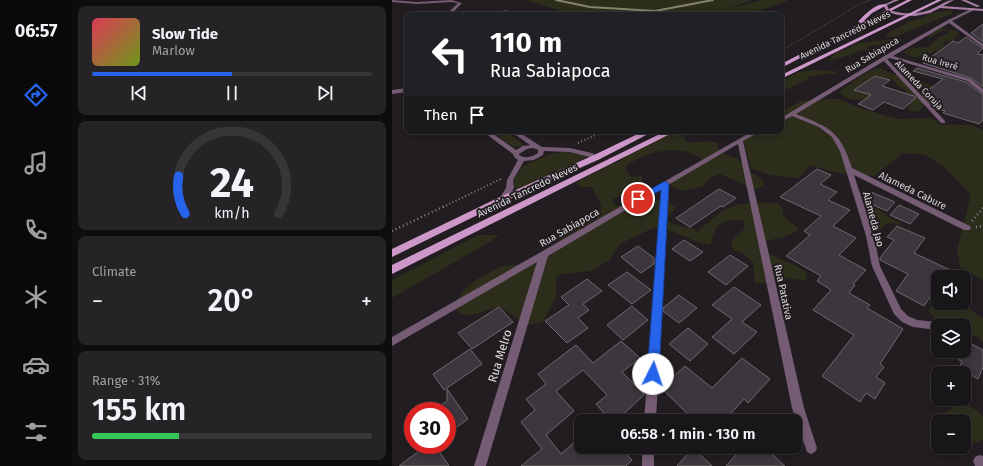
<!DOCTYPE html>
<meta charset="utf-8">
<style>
:root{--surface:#191619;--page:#262326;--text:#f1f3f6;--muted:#9f9fa2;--line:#373538;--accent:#2563eb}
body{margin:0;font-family:"Fira Sans",sans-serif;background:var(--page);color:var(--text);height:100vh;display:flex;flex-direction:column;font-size:15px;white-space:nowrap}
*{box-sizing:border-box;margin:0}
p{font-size:13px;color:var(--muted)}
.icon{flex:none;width:22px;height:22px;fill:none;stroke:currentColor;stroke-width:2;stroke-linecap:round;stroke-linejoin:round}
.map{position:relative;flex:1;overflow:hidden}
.panel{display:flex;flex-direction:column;gap:6px;padding:6px;background:#0e0c0e;width:320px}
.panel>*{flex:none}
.guide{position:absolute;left:12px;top:12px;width:380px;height:122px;border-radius:8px;box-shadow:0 2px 6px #0003,0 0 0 1px var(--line);background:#202124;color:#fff;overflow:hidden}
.fabs{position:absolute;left:539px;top:270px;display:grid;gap:8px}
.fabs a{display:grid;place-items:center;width:40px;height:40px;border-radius:8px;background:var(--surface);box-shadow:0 2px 6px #0003,0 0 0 1px var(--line);font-size:20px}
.speed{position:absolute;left:12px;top:402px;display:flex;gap:8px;font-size:20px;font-weight:700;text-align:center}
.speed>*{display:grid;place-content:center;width:52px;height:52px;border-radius:50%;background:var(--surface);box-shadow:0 2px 6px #0003,0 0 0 1px var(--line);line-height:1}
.speed .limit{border:6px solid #d22;background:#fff;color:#111}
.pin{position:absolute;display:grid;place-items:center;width:34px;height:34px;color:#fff;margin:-17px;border:2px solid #fff;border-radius:50%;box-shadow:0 1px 4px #0007}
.me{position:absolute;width:44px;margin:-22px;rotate:4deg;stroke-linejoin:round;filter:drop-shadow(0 0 3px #0008)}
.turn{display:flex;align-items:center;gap:14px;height:84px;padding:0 20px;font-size:18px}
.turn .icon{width:52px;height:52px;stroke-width:2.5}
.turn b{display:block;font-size:28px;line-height:34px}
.then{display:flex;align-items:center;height:38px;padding:0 20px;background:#0003;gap:8px;font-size:15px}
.big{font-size:30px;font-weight:600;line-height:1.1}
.panel .card{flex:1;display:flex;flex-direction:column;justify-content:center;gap:6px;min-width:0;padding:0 14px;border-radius:8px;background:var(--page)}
.panel .dial{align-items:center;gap:0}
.dial svg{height:104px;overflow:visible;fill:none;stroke:var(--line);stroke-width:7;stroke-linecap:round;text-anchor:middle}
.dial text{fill:var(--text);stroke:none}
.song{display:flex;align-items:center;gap:12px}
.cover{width:48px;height:48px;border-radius:6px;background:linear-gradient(135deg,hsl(350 70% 55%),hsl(80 70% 35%))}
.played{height:4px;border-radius:2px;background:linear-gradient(90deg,var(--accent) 50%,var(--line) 50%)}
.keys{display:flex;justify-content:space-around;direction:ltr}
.heat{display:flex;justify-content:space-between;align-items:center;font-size:22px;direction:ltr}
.charge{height:6px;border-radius:3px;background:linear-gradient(90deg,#34c759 31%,var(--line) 0)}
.trip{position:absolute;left:182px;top:414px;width:228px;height:40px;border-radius:8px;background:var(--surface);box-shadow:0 2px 6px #0003,0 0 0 1px var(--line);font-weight:600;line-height:40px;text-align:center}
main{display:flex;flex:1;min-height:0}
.tabs{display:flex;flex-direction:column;width:72px;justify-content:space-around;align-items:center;background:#0a090a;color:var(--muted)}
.tabs .icon{width:28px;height:28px}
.tabs .current{color:var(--accent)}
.tabs b{font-size:18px;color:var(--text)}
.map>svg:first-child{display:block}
</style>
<main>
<nav class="tabs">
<b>06:57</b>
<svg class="icon current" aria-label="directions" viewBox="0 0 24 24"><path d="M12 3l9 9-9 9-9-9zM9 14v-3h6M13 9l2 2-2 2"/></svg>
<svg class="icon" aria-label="music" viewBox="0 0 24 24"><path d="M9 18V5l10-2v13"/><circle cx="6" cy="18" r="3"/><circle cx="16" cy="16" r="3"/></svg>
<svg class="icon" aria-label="phone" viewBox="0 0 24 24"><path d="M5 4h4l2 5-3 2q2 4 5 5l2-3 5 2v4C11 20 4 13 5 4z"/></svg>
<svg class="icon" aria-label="climate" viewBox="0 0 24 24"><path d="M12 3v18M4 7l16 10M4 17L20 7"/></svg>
<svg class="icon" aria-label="car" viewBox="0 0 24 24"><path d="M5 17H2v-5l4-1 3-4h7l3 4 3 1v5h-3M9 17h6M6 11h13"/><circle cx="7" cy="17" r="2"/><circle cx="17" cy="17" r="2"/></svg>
<svg class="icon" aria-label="filters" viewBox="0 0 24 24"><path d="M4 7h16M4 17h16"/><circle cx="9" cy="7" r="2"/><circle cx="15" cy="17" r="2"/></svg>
</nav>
<section class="panel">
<div class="card">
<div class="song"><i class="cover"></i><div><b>Slow Tide</b><p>Marlow</p></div></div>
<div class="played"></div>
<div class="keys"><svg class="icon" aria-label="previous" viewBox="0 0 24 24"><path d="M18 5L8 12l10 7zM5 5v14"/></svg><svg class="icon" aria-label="pause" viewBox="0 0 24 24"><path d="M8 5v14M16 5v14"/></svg><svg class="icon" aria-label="next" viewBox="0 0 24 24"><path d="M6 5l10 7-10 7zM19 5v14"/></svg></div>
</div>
<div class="card dial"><svg viewBox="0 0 100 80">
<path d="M14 69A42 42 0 1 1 86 69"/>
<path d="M14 69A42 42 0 0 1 9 40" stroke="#2563eb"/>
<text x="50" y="56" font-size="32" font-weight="700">24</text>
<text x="50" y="72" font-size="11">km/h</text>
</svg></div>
<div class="card"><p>Climate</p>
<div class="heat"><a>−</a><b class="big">20°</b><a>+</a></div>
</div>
<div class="card"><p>Range · 31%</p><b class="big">155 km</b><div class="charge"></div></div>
</section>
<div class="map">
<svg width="591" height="466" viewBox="0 0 591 466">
<rect width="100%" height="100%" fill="#211d21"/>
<g fill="#2c2d1b">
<path d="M133,0h227l-24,9 34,-9h27c-24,10 -48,16 -75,15l3,-3 -8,3h-135z"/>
<polygon points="560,10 560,14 536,23 504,37 493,37 498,32 517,22 531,18 539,13"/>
<path d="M549,28l16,3 1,4 -6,5 -8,2 -2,6c-12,5 -27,15 -39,4l7,-4 18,-1 11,-10 10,-4v-2l-5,-1 -13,7h-5z"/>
<path d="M501,39h7l3,2c-11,6 -27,1 -37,7l5,2h-11l-6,4 -26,7 7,-8 7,-2 17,-8z"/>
<path d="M487,68l17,7 13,1 27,12 -4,1 -7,-1 -3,3 1,3 12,7 -10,4 -6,6 -7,1 -4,-4 3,-3 -4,-3 -1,-11 -10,-7 -1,-3 -4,-2 -16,-3 -6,4 5,17c-13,2 -24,7 -35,-5l2,-2c12,-7 24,-19 38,-22z"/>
<polygon points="420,70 443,71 447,74 433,74 416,77 415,80 389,92 389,81 407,72"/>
<polygon points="423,99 448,99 465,107 506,119 539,118 548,124 579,125 591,130 591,280 568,267 565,250 579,195 551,166 533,155 511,153 482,176 445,173 418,165 407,178 378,175 359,169 349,131 389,131 389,111 410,101"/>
<path d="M100,131h14l18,14c-10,7 -24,-8 -32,-14z"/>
<path d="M279,131h25l-11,5v5c11,4 21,-2 32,2l1,5 5,5 15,6 9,10 16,11v6l-9,3 -34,-15 -9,3 -9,10 -21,4 -9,-4 -3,-6 5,-6 32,-13c-23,-20 -58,-12 -80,4l1,6 5,5 10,-1v6l-6,5 -24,13 4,6c22,-2 41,-14 60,2l-6,7 -4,6 21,7 3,-1 8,5c29,-29 40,-31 80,-29l5,6v7l16,13c-11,10 -24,8 -37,14l1,8 33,15 11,6 -2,9 -28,-5 -8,7h-14l-2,-21 -9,-8 -11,-4 -2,-9 14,-13 -2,-8c-9,0 -23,0 -27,9 -3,5 -3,11 -6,16l-13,-3 -31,-13 -13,-1 -31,15 -7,7 -4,9 -20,12 -29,3 -6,4v19l-13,25 -15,3 -29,-18 -30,9 -12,-4 -1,-11 7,-10 11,-10 27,-15 25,-2 12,-6 27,-23 20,-12 11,-3c11,-16 2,-18 -4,-33h-11l-5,-4 33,-19 10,-2 11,-9 16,-7 16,-11z"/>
<polygon points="171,152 184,153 195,157 125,191 122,187 121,180 131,166 158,154"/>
<path d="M469,202c11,3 19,8 28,15 4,4 10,3 14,8l-12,-2 -5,1 -8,8c-10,-4 -21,-19 -21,-29z"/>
<polygon points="86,235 107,235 98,242 0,298 0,280"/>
<path d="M546,294v9h26l13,12 6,3v24c-3,-6 -12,-7 -18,-8l-1,1v-10h-23l-13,-14c5,-6 4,-12 10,-17z"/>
<polygon points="572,402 580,407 591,416 591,440 576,445 572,444 572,421 546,421 546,440 539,432 546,418 560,408 564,403"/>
</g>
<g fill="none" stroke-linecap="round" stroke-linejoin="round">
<polyline stroke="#84846f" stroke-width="2" points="164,0 198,7 263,11 321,0"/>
</g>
<g fill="#3c373c" stroke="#6e686d">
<polygon points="591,24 591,42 579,33"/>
<polygon points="574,37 591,48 585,54 591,55 591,87 579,78 531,63 561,41 566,43"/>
<polygon points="525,68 574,82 591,95 591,120 587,124 551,113 553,111 542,108 530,95 551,79 521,71"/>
<polygon points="483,76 498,80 490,86 522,96 524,98 511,109 492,102 481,110 466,104 479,95 462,90"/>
<polygon points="425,169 439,175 428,184 445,192 436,200 458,210 441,226 464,238 447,255 474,270 461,284 463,285 457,293 478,305 475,308 511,329 488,364 492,367 484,377 493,383 483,399 474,393 468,402 430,376 462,335 421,310 439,290 425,281 429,276 394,256 418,235 412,231 429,216 388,197"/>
<polygon points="327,189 344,198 331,207 329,206 298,227 284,218"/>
<polygon points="479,192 503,202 495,211 472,201 472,199"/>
<polygon points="507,205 527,214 518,224 498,215"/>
<polygon points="505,226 533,238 522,253 573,277 546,277 546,285 532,306 504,291 516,274 488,260 488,258 502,240 495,237"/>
<polygon points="292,240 311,252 298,261 280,249"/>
<polygon points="246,246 262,258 262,264 249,273 229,257"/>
<polygon points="338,255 356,266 334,285 316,272"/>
<polygon points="235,272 259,290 240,304 216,285"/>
<polygon points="195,279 210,291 191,304 197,310 186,318 196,328 175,343 153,321 177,305 169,297"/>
<polygon points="342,287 369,305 350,322 365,332 342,354 320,337 340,319 320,305"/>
<polygon points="287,295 305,308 287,323 271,311 271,308"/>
<polygon points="240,306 256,320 231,340 215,325"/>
<polygon points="107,307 121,322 80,349 66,333"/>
<polygon points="296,328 316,344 298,361 277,344"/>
<polygon points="229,341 248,358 230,372 252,394 252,395 224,421 219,421 204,404 215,395 191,370 164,391 182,411 154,435 169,454 189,436 189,447 228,447 240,460 234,466 129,466 150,449 129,422 143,410 134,399 154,384 146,374 184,345 201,363"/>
<polygon points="576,342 591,350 591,367 586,379 567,368 570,361 567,360"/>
<polygon points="78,349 90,364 52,390 41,374"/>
<polygon points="350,358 378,379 356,403 352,399 332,421 303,421 269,388 293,366 320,388"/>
<polygon points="55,389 76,419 55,434 55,411 41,411 55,401"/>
<polygon points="35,445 43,445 57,466 7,466"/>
<polygon points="351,447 372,447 393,466 334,466"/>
<polygon points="301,448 320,466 285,466"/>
</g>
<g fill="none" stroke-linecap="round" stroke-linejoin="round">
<polyline stroke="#868386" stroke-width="1" stroke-dasharray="0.5 1.5" stroke-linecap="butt" points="389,51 468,4 479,0"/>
<g stroke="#868386" stroke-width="2" stroke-dasharray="1 2.5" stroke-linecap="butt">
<polyline points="186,143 213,131"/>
<polyline points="51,207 109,179"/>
</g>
<g stroke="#868386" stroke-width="2.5" stroke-dasharray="1 3" stroke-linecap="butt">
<polyline points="580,221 591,208"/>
<polyline points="584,227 591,226"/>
<polyline points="0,231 53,206"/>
</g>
<g fill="#755b73" fill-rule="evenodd">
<polygon points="0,0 25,2 59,0 70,3 58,15 54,15 66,3 59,2 25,4 0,2"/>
<path d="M581,8l3,1 -24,12 31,23v3l-34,-24 -56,33 78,23 12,10v5l-16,-13 -77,-23 -3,1 58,62v2h-4l-57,-62 -88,53c35,14 44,17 56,54l118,58 1,2 -1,2h-6l-110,-55 20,61 6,30 21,43 7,7 9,4 20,2 4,3h-3l-1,5 -24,-3 -11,-5 -8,-8 -22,-48 -6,-30 -26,-85 -8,-14 -13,-10 -27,-11 -11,6v-4l105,-63 62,-35z"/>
<polygon points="115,10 116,12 100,15 92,15"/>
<polygon points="15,88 15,92 0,94 0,90"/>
<path d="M90,131h7l27,19 7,-4 7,-1 -20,-14h7l25,16 28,1 22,5 8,4 -3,2 -27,-7 -26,-1 -1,4 -9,5 -10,1 -11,19 1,8 -8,13h-3l-4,-2 7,-11 1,-8 11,-20 -4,-3 -1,-3zM141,148l5,2v3c-6,4 -12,6 -19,2v-1l8,-5z"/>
<polygon points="361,131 369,131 351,141 412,408 425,448 423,452 419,454 415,452 400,408 346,144 276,185 264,421 252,421 269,189 156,256 94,466 82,466 145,262 0,346 0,337"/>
<rect x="250" y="447" width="12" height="19"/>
<polygon points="587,455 591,456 591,466 583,466 581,461 583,457"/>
</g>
<g fill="#a77ea3" fill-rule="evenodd">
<path d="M502,0h5l-12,5 2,5c17,5 31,5 47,-3 6,-3 11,-7 18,-7l-11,6 40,3v2l-43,-3 -10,5 -15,3 -17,-1 -11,-3 -4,-7z"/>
<polygon points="569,0 574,0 588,6 585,7"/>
</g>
<g fill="#cd98c9" fill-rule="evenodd">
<path d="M515,0h5l-131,68v-4l80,-41 -3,-1c6,-7 20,-21 29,-17l-15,8 -10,10z"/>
<polygon points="545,0 550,0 389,79 389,75"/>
<polygon points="252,131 262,131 208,159 114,201 0,257 0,249 108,197 202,155"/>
<polygon points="274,131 284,131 0,274 0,265"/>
</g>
</g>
<polygon fill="#2563eb" stroke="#184099" points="273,181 277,184 267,374 265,377 261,379 256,377 255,374 269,190 249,201 246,202 242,199"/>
<g text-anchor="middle" stroke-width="4" stroke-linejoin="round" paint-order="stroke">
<g font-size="9" fill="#dedbde" stroke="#211d21">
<text transform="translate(453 35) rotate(-26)" y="3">Avenida Tancredo Neves</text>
<text transform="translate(480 55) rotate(-31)" y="3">Rua Sabiapoca</text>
<text transform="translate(548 62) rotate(16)" y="3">Rua Irerê</text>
<text transform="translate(527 85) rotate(46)" y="3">Alameda Coruja</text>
</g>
<g font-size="10" fill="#dedbde" stroke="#211d21">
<text transform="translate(135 190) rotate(-26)" y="4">Avenida Tancredo Neves</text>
<text transform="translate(521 190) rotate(26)" y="4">Alameda Cabure</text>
<text transform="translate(482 219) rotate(75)" y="4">Alameda Jao</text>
<text transform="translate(177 227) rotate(-30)" y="4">Rua Sabiapoca</text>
<text transform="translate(392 292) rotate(78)" y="4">Rua Patativa</text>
</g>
<g font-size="12" fill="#dedbde" stroke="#211d21">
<text transform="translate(108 356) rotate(-73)" y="4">Rua Melro</text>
</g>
</g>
</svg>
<div class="fabs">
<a><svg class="icon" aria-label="sound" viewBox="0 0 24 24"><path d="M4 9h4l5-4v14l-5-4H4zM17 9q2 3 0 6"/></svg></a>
<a><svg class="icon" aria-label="layers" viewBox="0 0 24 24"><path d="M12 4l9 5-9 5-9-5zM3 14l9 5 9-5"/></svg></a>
<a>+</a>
<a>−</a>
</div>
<div class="speed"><div class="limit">30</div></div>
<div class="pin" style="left:246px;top:199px;background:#d93025"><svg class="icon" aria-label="arrive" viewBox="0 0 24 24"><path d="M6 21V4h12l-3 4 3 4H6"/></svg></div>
<svg class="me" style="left:261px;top:374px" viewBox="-20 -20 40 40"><circle r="19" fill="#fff"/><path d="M0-13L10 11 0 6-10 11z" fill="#2563eb"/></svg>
<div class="trip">06:58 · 1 min · 130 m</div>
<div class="guide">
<div class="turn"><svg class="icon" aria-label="left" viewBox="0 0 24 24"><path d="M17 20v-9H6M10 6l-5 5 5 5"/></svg><div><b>110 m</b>Rua Sabiapoca</div></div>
<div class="then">Then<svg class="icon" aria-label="arrive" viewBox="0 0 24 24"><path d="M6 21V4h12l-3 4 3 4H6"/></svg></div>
</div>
</div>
</main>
